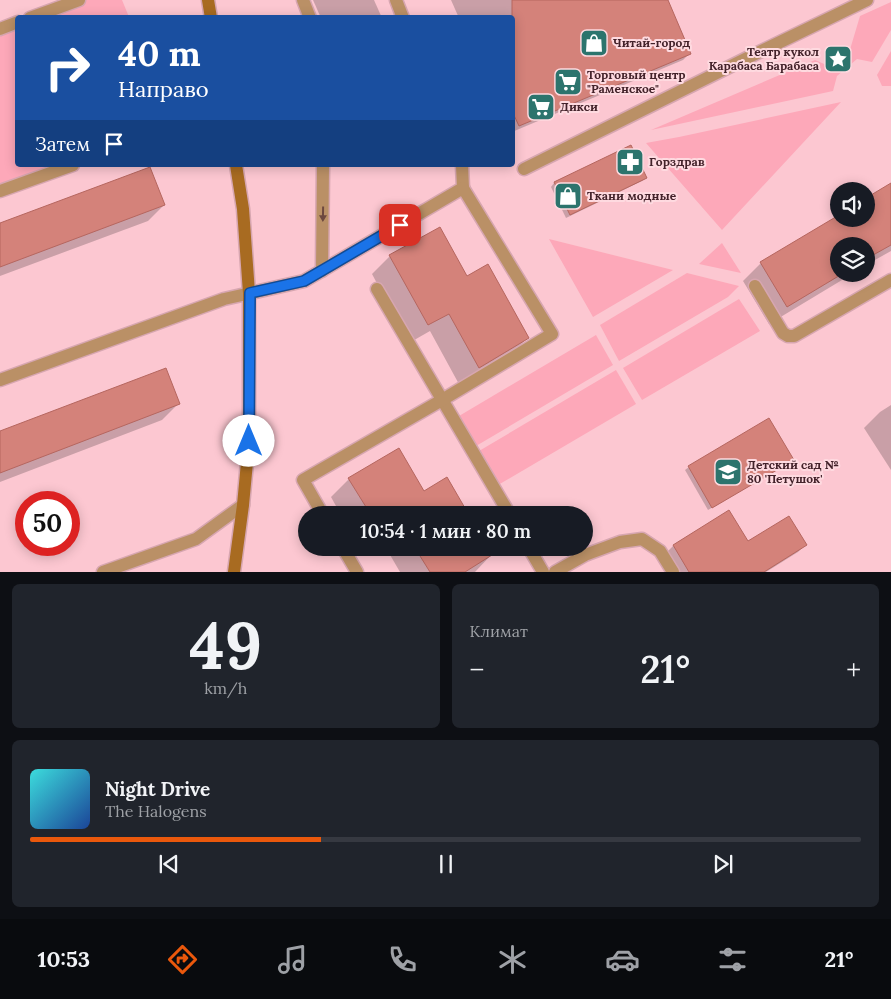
<!DOCTYPE html>
<html lang="ru">
<meta charset="utf-8">
<style>
:root{--surface:#171b24;--page:#20242c;--text:#f1f3f6;--muted:#9ea1a6;--line:#363941;--accent:#ea580c}
body{margin:0;font-family:Lora,serif;background:var(--page);color:var(--text);height:100vh;display:flex;flex-direction:column;font-size:19px;white-space:nowrap}
*{box-sizing:border-box;margin:0}
p{font-size:16px;color:var(--muted)}
.icon{flex:none;width:28px;height:28px;fill:none;stroke:currentColor;stroke-width:2;stroke-linecap:round;stroke-linejoin:round}
.map{position:relative;height:572px;overflow:hidden}
.drawer{display:flex;flex-direction:column;gap:12px;padding:12px;background:#0d0f14;flex:1}
.drawer>*{flex:none}
.top-card{position:absolute;left:15px;top:15px;width:500px;height:152px;border-radius:5px;box-shadow:0 2px 12px #0003;background:#1a4fa0;color:#fff;overflow:hidden}
.buttons{position:absolute;left:830px;top:182px;display:grid;gap:10px}
.buttons a{display:grid;place-items:center;width:45px;height:45px;border-radius:50%;background:var(--surface);box-shadow:0 2px 12px #0003;font-size:25px}
.speed{position:absolute;left:15px;top:491px;display:flex;gap:10px;font-size:25px;font-weight:700;text-align:center}
.speed>*{display:grid;place-content:center;width:65px;height:65px;border-radius:50%;background:var(--surface);box-shadow:0 2px 12px #0003;line-height:1}
.speed .limit{border:8px solid #d22;background:#fff;color:#111}
.pin{position:absolute;display:grid;place-items:center;width:42px;height:42px;color:#fff;margin:-21px;border-radius:10px;box-shadow:0 2px 8px #0006}
.me{position:absolute;width:55px;margin:-28px;rotate:0deg;stroke-linejoin:round;filter:drop-shadow(0 0 4px #0008)}
.turn{display:flex;align-items:center;gap:18px;height:105px;padding:0 20px;font-size:22px}
.turn .icon{width:65px;height:65px;stroke-width:2.5}
.turn b{display:block;font-size:35px;line-height:42px}
.then{display:flex;align-items:center;height:48px;padding:0 20px;background:#0003;gap:10px;font-size:19px}
.big{font-size:38px;font-weight:600;line-height:1.1}
.drawer .widget{flex:1;display:flex;flex-direction:column;justify-content:center;gap:8px;min-width:0;padding:0 18px;border-radius:8px;background:var(--page)}
.drawer .dial{align-items:center;gap:0}
.dial b{font-size:65px;line-height:1}
.song{display:flex;align-items:center;gap:15px}
.cover{width:60px;height:60px;border-radius:8px;background:linear-gradient(135deg,hsl(180 70% 55%),hsl(220 70% 35%))}
.played{height:5px;border-radius:2px;background:linear-gradient(90deg,var(--accent) 35%,var(--line) 35%)}
.keys{display:flex;justify-content:space-around;direction:ltr}
.heat{display:flex;justify-content:space-between;align-items:center;font-size:28px;direction:ltr}
.drawer .tiles{flex:1;display:grid;gap:12px;grid-template-columns:1fr 1fr}
.widget:last-child{grid-column:span 2}
.trip{position:absolute;left:298px;top:506px;width:295px;height:50px;border-radius:25px;background:var(--surface);box-shadow:0 2px 12px #0003;font-weight:600;line-height:50px;text-align:center}
.menu{display:flex;height:80px;justify-content:space-around;align-items:center;background:#090b0e;color:var(--muted)}
.menu .icon{width:35px;height:35px}
.menu .active{color:var(--accent)}
.menu b{font-size:22px;color:var(--text)}
.map>svg:first-child{display:block}
</style>
<div class="map">
<svg width="891" height="572" viewBox="0 0 891 572">
<rect width="100%" height="100%" fill="#fcc7d1"/>
<g fill="#fda8b9">
<polygon points="79,0 122,0 129,17 31,18"/>
<polygon points="891,2 891,30 872,62 857,59 837,76 833,91 651,130 815,60 838,70 846,63 860,16"/>
<polygon points="17,22 18,165 73,165 0,192 0,29"/>
<polygon points="891,51 891,86 882,86 877,75"/>
<polygon points="841,102 722,230 646,143 679,137"/>
<polygon points="549,239 673,270 593,317"/>
<polygon points="722,243 741,273 699,264"/>
<polygon points="687,273 739,286 728,297 619,361 600,325"/>
<polygon points="739,299 760,331 642,400 623,368"/>
<polygon points="596,335 613,365 476,446 459,416"/>
<polygon points="616,370 636,404 498,485 479,451"/>
</g>
<g fill="#0003">
<polygon points="313,0 374,0 382,18 321,18"/>
<polygon points="451,0 667,0 690,53 683,60 512,132 512,18 459,18"/>
<polygon points="631,147 646,178 642,181 566,218 551,187 554,183"/>
<polygon points="891,185 891,251 866,265 866,246 839,246 839,274 852,274 769,324 743,281 761,263 839,216 839,219 866,219"/>
<polygon points="164,205 148,221 0,276 0,224"/>
<polygon points="390,256 467,278 527,338 509,357 460,386 430,331 409,343 372,274"/>
<polygon points="178,404 162,420 0,482 0,432"/>
<polygon points="891,405 891,470 864,428 880,412"/>
<polygon points="769,419 789,463 708,510 685,470 689,467"/>
<polygon points="349,479 423,492 467,515 341,515 331,497"/>
<polygon points="728,512 747,543 805,545 798,552 766,572 678,572 666,553 673,546"/>
<polygon points="361,548 378,548 365,555"/>
<polygon points="386,548 486,548 491,555 475,572 400,572"/>
</g>
<g fill="#d4827a" stroke="#b5665f">
<polygon points="512,0 668,0 691,54 519,126 512,111"/>
<polygon points="631,145 647,178 570,215 554,182"/>
<polygon points="150,167 165,205 0,267 0,223"/>
<polygon points="891,183 891,245 866,259 866,246 839,246 839,274 842,274 787,307 760,262 839,215 839,219 866,219 866,198"/>
<polygon points="440,227 467,276 488,264 529,338 479,368 449,314 428,325 389,255"/>
<polygon points="166,368 180,404 0,473 0,431"/>
<polygon points="769,418 794,460 712,508 688,466"/>
<polygon points="399,448 424,491 447,477 469,515 371,515 348,478"/>
<polygon points="729,510 748,541 789,516 807,545 764,572 689,572 673,545"/>
<polygon points="415,548 488,548 492,555 465,572 430,572"/>
</g>
<g fill="none" stroke-linecap="round" stroke-linejoin="round">
<defs>
<g id="service">
<polyline points="303,0 310,18"/>
<polyline points="396,0 403,18"/>
<polyline points="30,18 79,0"/>
<polyline points="0,29 18,22"/>
<polyline points="0,191 73,165"/>
<polyline points="322,271 323,165"/>
<polyline points="755,286 783,333 788,336 794,336 891,280"/>
<polyline points="377,289 510,515"/>
<polyline points="0,380 224,299 304,281 463,188 462,165"/>
<polyline points="323,515 303,480 442,400 552,334 463,188"/>
<polyline points="343,548 357,572"/>
<polyline points="529,548 543,572"/>
<polyline points="103,572 196,539 243,505"/>
<polyline points="555,572 585,555 620,542 642,539 660,551 673,572"/>
</g>
<polyline id="pedestrian" points="524,169 747,58 867,0"/>
<g id="secondary">
<polyline points="208,0 211,18"/>
<polyline points="234,572 243,505 249,441 249,293 243,209 236,165"/>
</g>
</defs>
<use href="#service" stroke="#d7a6b0" stroke-width="15"/>
<use href="#pedestrian" stroke="#d7a6b0" stroke-width="15"/>
<use href="#secondary" stroke="#d7a6b0" stroke-width="15"/>
<use href="#service" stroke="#ba9066" stroke-width="12"/>
<use href="#pedestrian" stroke="#ba9066" stroke-width="12"/>
<use href="#secondary" stroke="#a86b21" stroke-width="12"/>
</g>
<defs><path id="oneway-solid" d="M-6-.8H1V-3.2L6.5 0L1 3.2V.8H-6Z" transform="scale(1.25)"/></defs>
<use fill="#6d483f" href="#oneway-solid" transform="translate(323 214) rotate(91)"/>
<g fill="none" stroke-linecap="round" stroke-linejoin="round">
<defs>
<polyline id="route" points="249,441 250,293 304,281 400,225"/>
</defs>
<use href="#route" stroke="#114b97" stroke-width="12"/>
<use href="#route" stroke="#1a73e8" stroke-width="9"/>
</g>
<defs>
<symbol id="shop-square" viewBox="-11 -11 22 22"><rect x="-9" y="-9" width="18" height="18" rx="4" fill="#2c746d" stroke="#fedae0"/><path d="M-5-2.5h2.3a2.7 3.5 0 0 1 5.4 0H5L5.5 6h-11ZM-1.5-2.5h3a1.5 2.3 0 0 0-3 0Z" fill="#fff"/></symbol>
<symbol id="sight-square" viewBox="-11 -11 22 22"><rect x="-9" y="-9" width="18" height="18" rx="4" fill="#2c746d" stroke="#fedae0"/><path d="M0-6L1.8-2.2L6-1.7L2.9 1.2L3.7 5.4L0 3.3L-3.7 5.4L-2.9 1.2L-6-1.7L-1.8-2.2Z" fill="#fff"/></symbol>
<symbol id="supermarket-square" viewBox="-11 -11 22 22"><rect x="-9" y="-9" width="18" height="18" rx="4" fill="#2c746d" stroke="#fedae0"/><path d="M-6-5.5h2.5l.6 2H6L4.5 2H-2.5L-4.4-4H-6ZM-1.5 3.2a1.3 1.3 0 1 0 .1 0ZM3 3.2a1.3 1.3 0 1 0 .1 0Z" fill="#fff"/></symbol>
<symbol id="pharmacy-square" viewBox="-11 -11 22 22"><rect x="-9" y="-9" width="18" height="18" rx="4" fill="#2c746d" stroke="#fedae0"/><path d="M-2-6h4v4h4v4h-4v4h-4v-4h-4v-4h4Z" fill="#fff"/></symbol>
<symbol id="school-square" viewBox="-11 -11 22 22"><rect x="-9" y="-9" width="18" height="18" rx="4" fill="#2c746d" stroke="#fedae0"/><path d="M0-5L7-2L0 1L-7-2ZM-4 1L0 2.5L4 1V4Q0 6-4 4Z" fill="#fff"/></symbol>
</defs>
<g fill-rule="evenodd">
<use href="#shop-square" x="578" y="27" width="32" height="32"/>
<use href="#sight-square" x="822" y="43" width="32" height="32"/>
<use href="#supermarket-square" x="552" y="66" width="32" height="32"/>
<use href="#supermarket-square" x="525" y="91" width="32" height="32"/>
<use href="#pharmacy-square" x="614" y="146" width="32" height="32"/>
<use href="#shop-square" x="552" y="180" width="32" height="32"/>
<use href="#school-square" x="712" y="456" width="32" height="32"/>
</g>
<g text-anchor="middle" stroke-width="4" stroke-linejoin="round" paint-order="stroke">
<g font-size="12" font-weight="bold" fill="#43222a" stroke="#fedae0" text-anchor="start">
<text x="613" y="47">Читай-город</text>
<text x="819" y="56" text-anchor="end">Театр кукол<tspan x="819" dy="14">Карабаса Барабаса</tspan></text>
<text x="587" y="79">Торговый центр<tspan x="587" dy="14">"Раменское"</tspan></text>
<text x="560" y="111">Дикси</text>
<text x="649" y="166">Горздрав</text>
<text x="587" y="200">Ткани модные</text>
<text x="747" y="469">Детский сад №<tspan x="747" dy="14">80 'Петушок'</tspan></text>
</g>
</g>
</svg>
<div class="buttons">
<a><svg class="icon" aria-label="sound" viewBox="0 0 24 24"><path d="M4 9h4l5-4v14l-5-4H4zM17 9q2 3 0 6"/></svg></a>
<a><svg class="icon" aria-label="layers" viewBox="0 0 24 24"><path d="M12 4l9 5-9 5-9-5zM3 14l9 5 9-5"/></svg></a>
</div>
<div class="speed"><div class="limit">50</div></div>
<div class="pin" style="left:400px;top:225px;background:#d93025"><svg class="icon" aria-label="arrive" viewBox="0 0 24 24"><path d="M6 21V4h12l-3 4 3 4H6"/></svg></div>
<svg class="me" style="left:249px;top:441px" viewBox="-20 -20 40 40"><circle r="19" fill="#fff"/><path d="M0-13L10 11 0 6-10 11z" fill="#1a73e8"/></svg>
<div class="trip">10:54 · 1 мин · 80 m</div>
<div class="top-card">
<div class="turn"><svg class="icon" aria-label="right" viewBox="0 0 24 24"><path d="M7 20v-9h11M14 6l5 5-5 5"/></svg><div><b>40 m</b>Направо</div></div>
<div class="then">Затем<svg class="icon" aria-label="arrive" viewBox="0 0 24 24"><path d="M6 21V4h12l-3 4 3 4H6"/></svg></div>
</div>
</div>
<section class="drawer">
<div class="tiles">
<div class="widget dial"><b>49</b><p>km/h</p></div>
<div class="widget"><p>Климат</p>
<div class="heat"><a>−</a><b class="big">21°</b><a>+</a></div>
</div>
<div class="widget">
<div class="song"><i class="cover"></i><div><b>Night Drive</b><p>The Halogens</p></div></div>
<div class="played"></div>
<div class="keys"><svg class="icon" aria-label="previous" viewBox="0 0 24 24"><path d="M18 5L8 12l10 7zM5 5v14"/></svg><svg class="icon" aria-label="pause" viewBox="0 0 24 24"><path d="M8 5v14M16 5v14"/></svg><svg class="icon" aria-label="next" viewBox="0 0 24 24"><path d="M6 5l10 7-10 7zM19 5v14"/></svg></div>
</div>
</div>
</section>
<nav class="menu">
<b>10:53</b>
<svg class="icon active" aria-label="directions" viewBox="0 0 24 24"><path d="M12 3l9 9-9 9-9-9zM9 14v-3h6M13 9l2 2-2 2"/></svg>
<svg class="icon" aria-label="music" viewBox="0 0 24 24"><path d="M9 18V5l10-2v13"/><circle cx="6" cy="18" r="3"/><circle cx="16" cy="16" r="3"/></svg>
<svg class="icon" aria-label="phone" viewBox="0 0 24 24"><path d="M5 4h4l2 5-3 2q2 4 5 5l2-3 5 2v4C11 20 4 13 5 4z"/></svg>
<svg class="icon" aria-label="climate" viewBox="0 0 24 24"><path d="M12 3v18M4 7l16 10M4 17L20 7"/></svg>
<svg class="icon" aria-label="car" viewBox="0 0 24 24"><path d="M5 17H2v-5l4-1 3-4h7l3 4 3 1v5h-3M9 17h6M6 11h13"/><circle cx="7" cy="17" r="2"/><circle cx="17" cy="17" r="2"/></svg>
<svg class="icon" aria-label="filters" viewBox="0 0 24 24"><path d="M4 7h16M4 17h16"/><circle cx="9" cy="7" r="2"/><circle cx="15" cy="17" r="2"/></svg>
<b>21°</b>
</nav>
